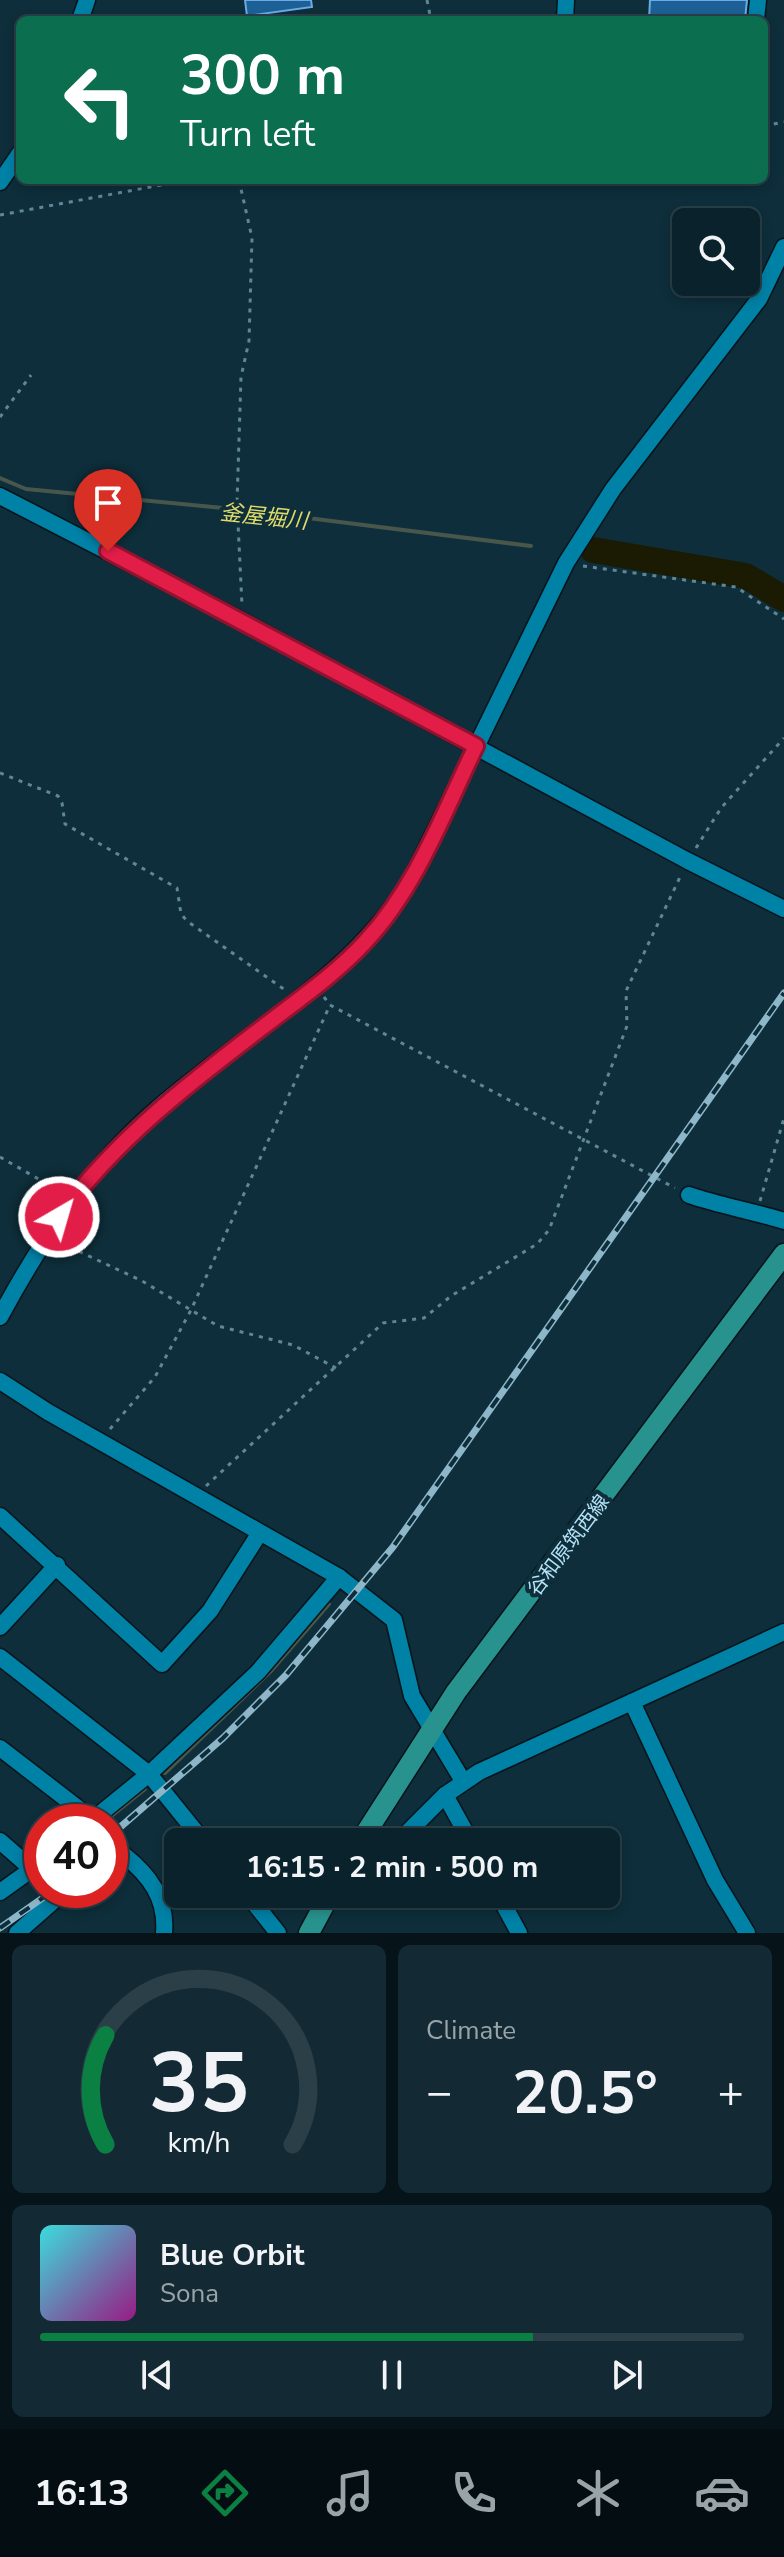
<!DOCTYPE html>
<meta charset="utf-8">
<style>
:root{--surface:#0a222c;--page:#132a34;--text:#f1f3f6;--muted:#99a4a9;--line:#2a3f48;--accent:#0b8043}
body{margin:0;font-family:"Nunito Sans","Noto Sans JP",sans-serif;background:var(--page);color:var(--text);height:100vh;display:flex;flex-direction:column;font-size:30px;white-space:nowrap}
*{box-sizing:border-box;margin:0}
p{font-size:26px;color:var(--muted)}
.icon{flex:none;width:44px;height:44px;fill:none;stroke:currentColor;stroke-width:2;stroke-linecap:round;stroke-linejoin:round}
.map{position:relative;height:1933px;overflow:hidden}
.panel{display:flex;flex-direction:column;gap:12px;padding:12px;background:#061318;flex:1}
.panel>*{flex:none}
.banner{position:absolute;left:16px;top:16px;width:752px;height:168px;border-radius:12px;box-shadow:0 4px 12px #0003,0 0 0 2px var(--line);background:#0b6e4f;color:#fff;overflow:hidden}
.controls{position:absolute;left:672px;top:208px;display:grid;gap:16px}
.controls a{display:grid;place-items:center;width:88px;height:88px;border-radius:12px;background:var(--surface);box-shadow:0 4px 12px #0003,0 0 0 2px var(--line);font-size:40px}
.speed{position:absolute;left:24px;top:1804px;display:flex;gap:16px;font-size:40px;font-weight:700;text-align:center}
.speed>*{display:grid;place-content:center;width:104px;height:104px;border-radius:50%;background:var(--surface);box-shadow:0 4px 12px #0003,0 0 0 2px var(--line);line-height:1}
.speed .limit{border:12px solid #d22;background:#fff;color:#111}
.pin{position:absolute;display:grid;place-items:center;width:68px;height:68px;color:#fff;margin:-82px -34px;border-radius:50% 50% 50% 0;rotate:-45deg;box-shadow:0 0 8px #0007}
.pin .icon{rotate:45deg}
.me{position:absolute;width:88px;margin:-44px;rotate:38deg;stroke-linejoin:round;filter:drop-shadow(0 0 6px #0008)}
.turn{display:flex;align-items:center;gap:28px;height:168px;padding:0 32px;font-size:36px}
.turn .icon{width:104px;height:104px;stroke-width:2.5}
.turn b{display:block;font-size:56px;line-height:68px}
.big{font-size:60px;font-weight:700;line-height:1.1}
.panel .tile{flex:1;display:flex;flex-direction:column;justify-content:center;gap:12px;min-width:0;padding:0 28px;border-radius:12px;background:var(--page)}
.panel .dial{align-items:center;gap:0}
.dial svg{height:208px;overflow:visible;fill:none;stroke:var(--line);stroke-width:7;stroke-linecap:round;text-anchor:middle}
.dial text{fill:var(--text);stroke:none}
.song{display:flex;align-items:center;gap:24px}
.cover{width:96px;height:96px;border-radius:12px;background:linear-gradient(135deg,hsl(180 70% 55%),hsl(310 70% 35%))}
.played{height:8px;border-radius:4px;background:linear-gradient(90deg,var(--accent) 70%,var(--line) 70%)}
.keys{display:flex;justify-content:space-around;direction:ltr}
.heat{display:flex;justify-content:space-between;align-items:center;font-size:44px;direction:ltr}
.panel .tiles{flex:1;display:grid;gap:12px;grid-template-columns:1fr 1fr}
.tile:last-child{grid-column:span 2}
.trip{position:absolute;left:164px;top:1828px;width:456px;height:80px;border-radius:12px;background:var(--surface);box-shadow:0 4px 12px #0003,0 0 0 2px var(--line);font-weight:700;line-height:80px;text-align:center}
.tab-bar{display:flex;height:128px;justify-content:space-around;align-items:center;background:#040e12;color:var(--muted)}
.tab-bar .icon{width:56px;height:56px}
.tab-bar .on{color:var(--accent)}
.tab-bar b{font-size:36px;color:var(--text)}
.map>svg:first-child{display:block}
</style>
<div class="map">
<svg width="784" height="1933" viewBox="0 0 784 1933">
<rect width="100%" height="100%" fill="#0d2e3a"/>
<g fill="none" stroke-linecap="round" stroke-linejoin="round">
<g stroke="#49564b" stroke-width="4">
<polyline points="0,478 26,489 244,510 531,546"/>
<polyline points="165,1773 272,1670 329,1604"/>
<polyline points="104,1822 145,1789"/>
</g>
<polyline stroke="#1b1a02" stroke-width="26" points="593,550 746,576 784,599"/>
</g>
<g fill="#1c6095" stroke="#6aabe6" stroke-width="2">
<polygon points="245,0 311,0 312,7 247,16"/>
<polygon points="650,0 747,0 745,20 649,20"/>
</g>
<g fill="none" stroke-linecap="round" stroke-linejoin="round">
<defs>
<g id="minor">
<polyline points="80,20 87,0"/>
<polyline points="565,20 566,0"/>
<polyline points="756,20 758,0"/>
<polyline points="0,182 20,153"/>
<polyline points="0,496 242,621 688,861 784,909"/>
<path d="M689,1195c32,11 64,16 95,26"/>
<path d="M0,1317c42,-78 90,-150 157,-208 86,-75 190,-128 253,-227l156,-319 47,-74 146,-190 25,-52"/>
<polyline points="0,1381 48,1412 339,1577 258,1672 149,1774 90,1822"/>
<polyline points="0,1516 162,1664 210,1611 259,1534"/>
<polyline points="339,1577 394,1620 412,1696 463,1781"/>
<polyline points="0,1627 57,1565"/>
<polyline points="0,1657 149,1774 204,1842"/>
<polyline points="632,1702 715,1880 747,1933"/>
<polyline points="0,1748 92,1819"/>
<polyline points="445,1795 471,1842"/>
<polyline points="0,1841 33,1870"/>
<polyline points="398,1842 445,1795 479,1772 784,1632"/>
<path d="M110,1862l14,-7c25,20 43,43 40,78"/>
<polyline points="0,1892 42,1862"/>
<polyline points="247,1894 278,1933"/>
<polyline points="498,1894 519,1933"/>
<polyline points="17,1933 66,1890"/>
</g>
<g id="major">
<polyline points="360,1842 456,1692 784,1254"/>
<polyline points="309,1933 330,1894"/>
</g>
</defs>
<use href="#minor" stroke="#07141a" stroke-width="19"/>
<use href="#major" stroke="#07141a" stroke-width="23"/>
<g stroke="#608796" stroke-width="3" stroke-dasharray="4 6" stroke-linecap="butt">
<polyline points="427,0 431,20"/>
<polyline points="764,126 784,122"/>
<polyline points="239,180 252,238 249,341 241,377 237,503 242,605"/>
<polyline points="0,215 188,180"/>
<polyline points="0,417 31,375"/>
<polyline points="583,566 736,587 784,619"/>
<polyline points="0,773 58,796 62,803 65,824 177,888 181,914 187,921 285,990"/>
<polyline points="696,848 721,808 784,738"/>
<polyline points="324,997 330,1005 675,1188"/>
<polyline points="0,1157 63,1193"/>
<polyline points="760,1201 784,1118"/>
<polyline points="61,1243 142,1281 218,1326 293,1345 336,1368"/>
<polyline points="110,1429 155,1377 191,1310 330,1005"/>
<polyline points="206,1486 383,1323 424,1318 451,1296 537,1244 549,1230 627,1026 626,991 681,875"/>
</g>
<use href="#minor" stroke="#0081a6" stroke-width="16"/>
<use href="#major" stroke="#28938e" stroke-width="20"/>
<defs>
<g id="rail">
<polyline points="110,1836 223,1738 286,1675 393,1547 784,993"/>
<polyline points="0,1928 54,1890"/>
</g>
</defs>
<use href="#rail" stroke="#8db7c9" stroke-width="7"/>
<use href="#rail" stroke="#0d2e3a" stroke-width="4" stroke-dasharray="12" stroke-linecap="butt"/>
</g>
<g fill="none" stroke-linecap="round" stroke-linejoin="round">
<defs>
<path id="route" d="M59,1217c56,-77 129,-133 204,-190 35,-27 73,-53 103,-86 51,-55 78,-129 110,-195l-368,-195"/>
</defs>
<use href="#route" stroke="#92132f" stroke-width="20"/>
<use href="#route" stroke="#e11d48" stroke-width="14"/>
</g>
<g text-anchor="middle" stroke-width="8" stroke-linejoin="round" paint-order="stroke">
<g font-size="20" fill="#b5e2f6" stroke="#0d2e3a">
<text transform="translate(568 1545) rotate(-53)" y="7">谷和原筑西線</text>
</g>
<g font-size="22" font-style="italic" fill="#dfdb6b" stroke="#0d2e3a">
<text transform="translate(264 516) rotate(6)" y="8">釜屋堀川</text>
</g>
</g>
</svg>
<div class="controls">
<a><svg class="icon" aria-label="search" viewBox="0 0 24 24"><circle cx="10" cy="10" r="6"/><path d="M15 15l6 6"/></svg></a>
</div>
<div class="speed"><div class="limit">40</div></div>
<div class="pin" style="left:108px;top:551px;background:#d93025"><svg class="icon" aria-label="arrive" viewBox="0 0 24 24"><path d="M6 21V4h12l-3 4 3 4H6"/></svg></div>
<svg class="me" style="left:59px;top:1217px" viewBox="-20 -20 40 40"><circle r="17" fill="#e11d48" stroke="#fff" stroke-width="3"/><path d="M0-11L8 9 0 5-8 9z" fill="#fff"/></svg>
<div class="trip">16:15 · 2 min · 500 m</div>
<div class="banner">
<div class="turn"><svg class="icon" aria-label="left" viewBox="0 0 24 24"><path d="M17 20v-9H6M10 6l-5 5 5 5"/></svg><div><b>300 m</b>Turn left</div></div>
</div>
</div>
<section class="panel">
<div class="tiles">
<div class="tile dial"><svg viewBox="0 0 100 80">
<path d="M14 69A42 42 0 1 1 86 69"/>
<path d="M14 69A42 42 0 0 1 14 27" stroke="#0b8043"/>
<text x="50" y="56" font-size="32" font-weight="700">35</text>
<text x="50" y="72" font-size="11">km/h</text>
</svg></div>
<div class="tile"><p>Climate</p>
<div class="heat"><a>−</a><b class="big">20.5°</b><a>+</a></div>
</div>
<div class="tile">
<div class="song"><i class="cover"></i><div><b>Blue Orbit</b><p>Sona</p></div></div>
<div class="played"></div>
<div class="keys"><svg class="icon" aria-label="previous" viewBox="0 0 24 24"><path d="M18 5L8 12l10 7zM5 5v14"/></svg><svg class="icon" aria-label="pause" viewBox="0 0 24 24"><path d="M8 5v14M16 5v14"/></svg><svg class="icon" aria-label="next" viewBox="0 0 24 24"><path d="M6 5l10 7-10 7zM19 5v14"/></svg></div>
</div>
</div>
</section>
<nav class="tab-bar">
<b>16:13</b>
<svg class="icon on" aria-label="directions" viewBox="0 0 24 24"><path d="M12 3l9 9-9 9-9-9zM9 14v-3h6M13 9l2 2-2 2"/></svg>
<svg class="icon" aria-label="music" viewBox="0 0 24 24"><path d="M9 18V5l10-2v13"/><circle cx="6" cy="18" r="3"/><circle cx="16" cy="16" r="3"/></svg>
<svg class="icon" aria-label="phone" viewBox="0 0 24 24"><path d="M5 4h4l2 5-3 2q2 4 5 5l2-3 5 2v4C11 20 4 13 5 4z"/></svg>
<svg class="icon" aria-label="climate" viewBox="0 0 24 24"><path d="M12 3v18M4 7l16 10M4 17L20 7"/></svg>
<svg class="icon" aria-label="car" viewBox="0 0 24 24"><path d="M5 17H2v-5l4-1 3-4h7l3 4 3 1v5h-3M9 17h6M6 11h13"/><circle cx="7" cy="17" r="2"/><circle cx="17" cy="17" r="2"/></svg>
</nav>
